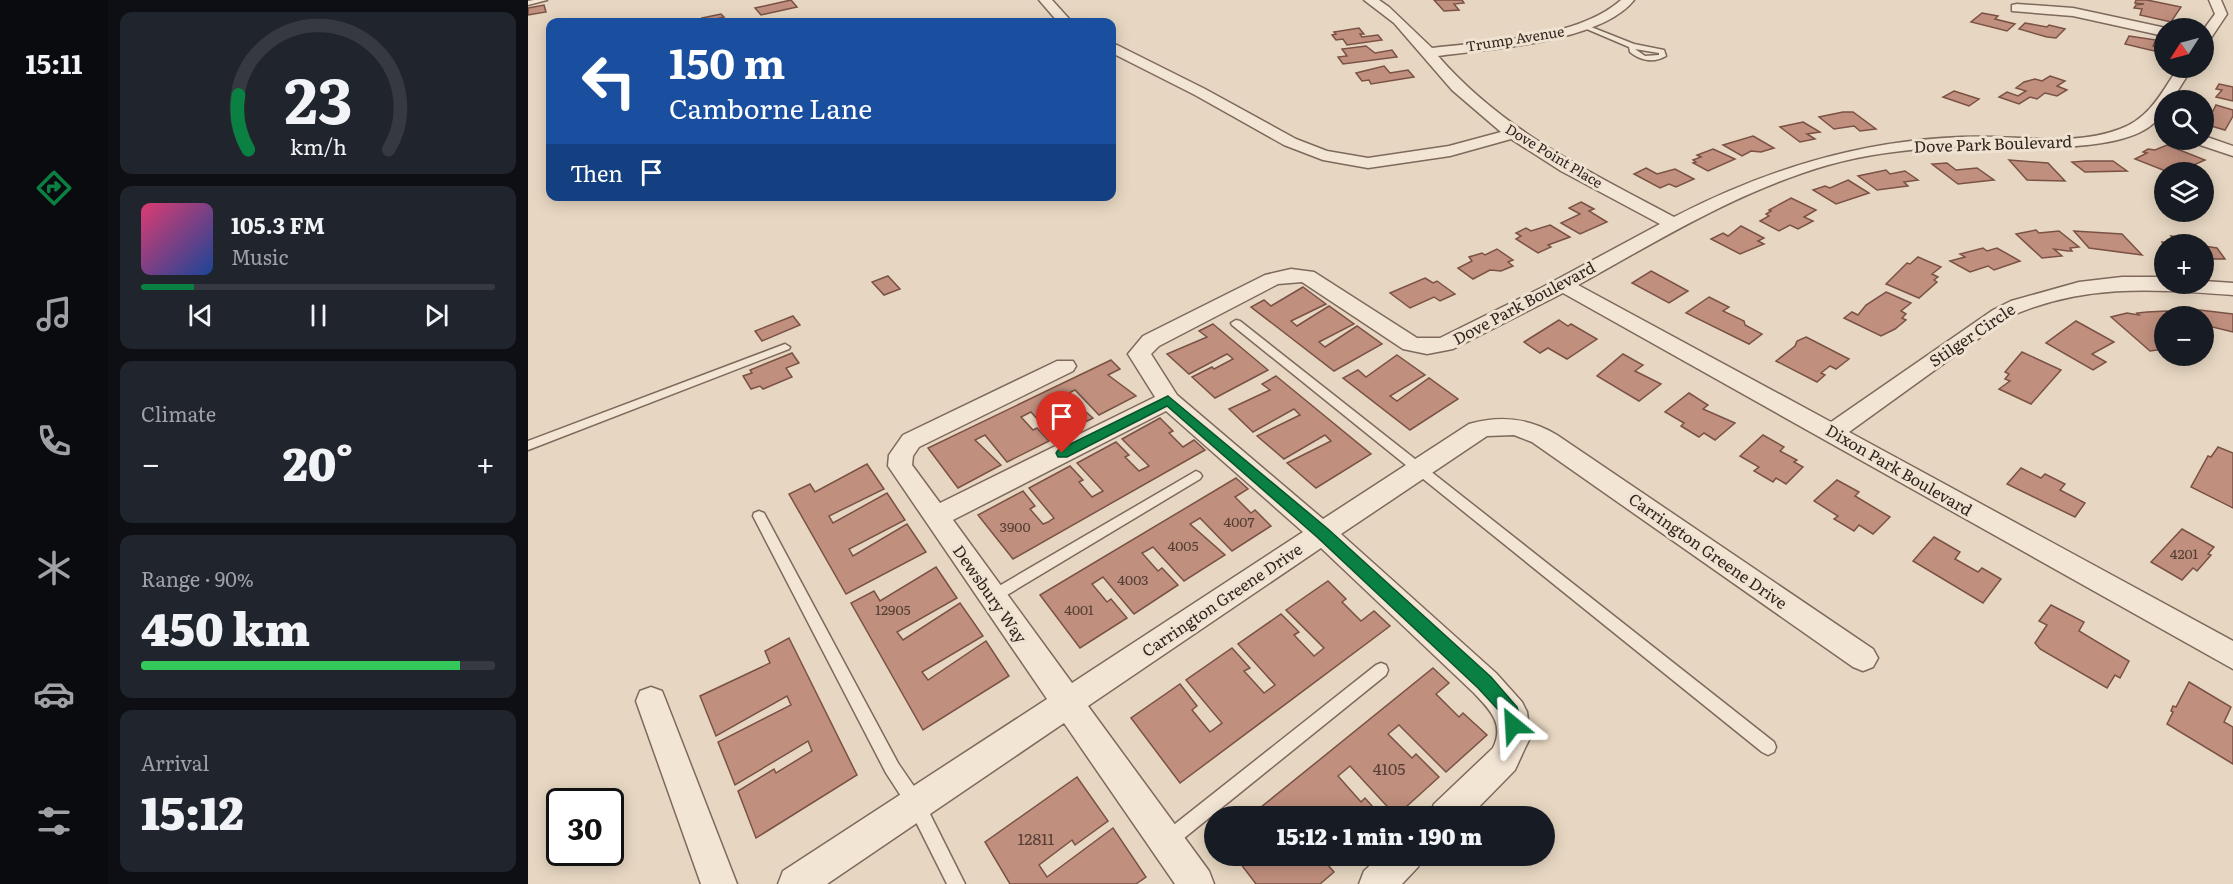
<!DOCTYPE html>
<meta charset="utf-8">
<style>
:root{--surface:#171b24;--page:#20242c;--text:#f1f3f6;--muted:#9ea1a6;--line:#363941;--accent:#0b8043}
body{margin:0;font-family:Literata,serif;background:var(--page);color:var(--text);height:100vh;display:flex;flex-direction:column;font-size:22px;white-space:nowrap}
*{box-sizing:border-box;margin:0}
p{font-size:20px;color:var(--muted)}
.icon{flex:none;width:33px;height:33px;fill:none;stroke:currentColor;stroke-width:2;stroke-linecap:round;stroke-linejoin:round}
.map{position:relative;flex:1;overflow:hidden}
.drawer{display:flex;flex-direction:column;gap:12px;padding:12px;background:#0d0f14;width:420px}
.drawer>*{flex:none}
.top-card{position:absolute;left:18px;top:18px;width:570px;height:183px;border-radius:12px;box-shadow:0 3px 15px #0003;background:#1a4fa0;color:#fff;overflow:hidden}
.needle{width:39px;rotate:234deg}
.fabs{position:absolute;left:1626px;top:18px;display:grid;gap:12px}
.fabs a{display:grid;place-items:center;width:60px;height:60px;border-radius:50%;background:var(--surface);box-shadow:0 3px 15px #0003;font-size:30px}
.speed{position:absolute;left:18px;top:788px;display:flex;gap:12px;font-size:30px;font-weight:700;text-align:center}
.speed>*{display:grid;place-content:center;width:78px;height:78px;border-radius:50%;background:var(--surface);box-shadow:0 3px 15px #0003;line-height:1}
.speed .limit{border:3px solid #111;border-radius:9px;background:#fff;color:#111}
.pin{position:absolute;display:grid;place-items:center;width:51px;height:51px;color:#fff;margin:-62px -26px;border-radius:50% 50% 50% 0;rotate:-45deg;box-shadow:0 0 6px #0007}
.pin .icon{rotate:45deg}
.me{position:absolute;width:66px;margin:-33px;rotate:333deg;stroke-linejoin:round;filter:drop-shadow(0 0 4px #0008)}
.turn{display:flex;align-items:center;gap:21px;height:126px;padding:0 24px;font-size:27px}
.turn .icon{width:78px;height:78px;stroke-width:2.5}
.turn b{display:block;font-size:42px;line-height:51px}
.then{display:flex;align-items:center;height:57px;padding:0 24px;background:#0003;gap:12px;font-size:22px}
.big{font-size:45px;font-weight:800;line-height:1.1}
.drawer .card{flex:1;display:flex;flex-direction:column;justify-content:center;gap:9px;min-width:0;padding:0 21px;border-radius:12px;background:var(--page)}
.drawer .dial{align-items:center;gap:0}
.dial svg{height:156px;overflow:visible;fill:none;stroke:var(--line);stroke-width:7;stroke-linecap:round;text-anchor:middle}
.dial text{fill:var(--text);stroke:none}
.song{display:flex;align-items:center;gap:18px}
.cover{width:72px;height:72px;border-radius:9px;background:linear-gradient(135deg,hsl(340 70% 55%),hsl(220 70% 35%))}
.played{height:6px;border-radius:3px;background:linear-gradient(90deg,var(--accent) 15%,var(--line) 15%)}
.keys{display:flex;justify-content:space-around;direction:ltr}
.heat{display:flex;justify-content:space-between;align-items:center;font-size:33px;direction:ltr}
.charge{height:9px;border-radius:4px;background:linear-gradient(90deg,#34c759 90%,var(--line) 0)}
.trip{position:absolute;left:676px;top:806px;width:351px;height:60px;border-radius:30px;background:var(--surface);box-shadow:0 3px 15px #0003;font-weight:800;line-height:60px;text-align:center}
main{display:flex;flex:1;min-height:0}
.dock{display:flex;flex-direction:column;width:108px;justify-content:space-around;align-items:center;background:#090b0e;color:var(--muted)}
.dock .icon{width:42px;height:42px}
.dock .current{color:var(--accent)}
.dock b{font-size:27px;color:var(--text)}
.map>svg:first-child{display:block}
</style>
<main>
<nav class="dock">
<b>15:11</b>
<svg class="icon current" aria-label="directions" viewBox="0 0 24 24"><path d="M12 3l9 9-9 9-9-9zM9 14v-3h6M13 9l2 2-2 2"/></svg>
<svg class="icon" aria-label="music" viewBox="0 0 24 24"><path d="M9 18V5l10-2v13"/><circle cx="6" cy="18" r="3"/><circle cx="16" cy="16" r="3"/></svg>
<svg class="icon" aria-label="phone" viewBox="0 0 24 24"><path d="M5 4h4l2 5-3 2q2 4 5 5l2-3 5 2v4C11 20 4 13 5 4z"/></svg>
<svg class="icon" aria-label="climate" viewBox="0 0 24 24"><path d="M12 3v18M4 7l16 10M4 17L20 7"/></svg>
<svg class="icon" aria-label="car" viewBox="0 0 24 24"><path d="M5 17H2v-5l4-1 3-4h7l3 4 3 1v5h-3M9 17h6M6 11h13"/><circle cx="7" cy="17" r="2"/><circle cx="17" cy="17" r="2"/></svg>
<svg class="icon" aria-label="filters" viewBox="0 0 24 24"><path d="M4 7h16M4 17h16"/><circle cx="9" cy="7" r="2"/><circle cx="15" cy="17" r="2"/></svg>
</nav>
<section class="drawer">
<div class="card dial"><svg viewBox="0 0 100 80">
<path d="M14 69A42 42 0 1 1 86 69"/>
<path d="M14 69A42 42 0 0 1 9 41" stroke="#0b8043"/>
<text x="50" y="56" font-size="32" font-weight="700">23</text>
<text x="50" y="72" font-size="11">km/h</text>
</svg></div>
<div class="card">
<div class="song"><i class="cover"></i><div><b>105.3 FM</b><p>Music</p></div></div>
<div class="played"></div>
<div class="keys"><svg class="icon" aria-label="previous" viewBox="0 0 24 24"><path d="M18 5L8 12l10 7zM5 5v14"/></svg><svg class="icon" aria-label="pause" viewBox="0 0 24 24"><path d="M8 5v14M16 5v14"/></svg><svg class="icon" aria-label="next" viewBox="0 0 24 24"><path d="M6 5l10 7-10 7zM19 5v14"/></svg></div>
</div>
<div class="card"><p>Climate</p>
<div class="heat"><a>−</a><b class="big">20°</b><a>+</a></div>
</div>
<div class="card"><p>Range · 90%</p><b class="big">450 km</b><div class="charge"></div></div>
<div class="card"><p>Arrival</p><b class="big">15:12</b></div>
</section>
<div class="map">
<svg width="1705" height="884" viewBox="0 0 1705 884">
<rect width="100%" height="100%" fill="#e7d7c2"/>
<g fill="#c08f7d" stroke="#7a5245" stroke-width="1.5">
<polygon points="263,0 269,7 233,15 227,8"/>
<polygon points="906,0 934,0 936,3 926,4 931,10 916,11"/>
<polygon points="1608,0 1619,0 1653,7 1643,22 1612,15 1614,9 1606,8 1608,5 1616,4 1607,3"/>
<polygon points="16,5 18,12 0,15 0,8"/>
<polygon points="1454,13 1470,16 1467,19 1487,24 1479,31 1443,22"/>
<polygon points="193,14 196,17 177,22 174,18"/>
<polygon points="1497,23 1519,27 1521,25 1537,29 1528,38 1519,37 1491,29"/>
<polygon points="831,28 836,34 832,34 834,37 850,35 854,40 819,45 815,39 808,40 804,35 808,34 806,32"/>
<polygon points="1601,36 1628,40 1625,46 1629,47 1626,51 1597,44"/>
<polygon points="838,46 847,53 864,50 869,57 815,64 810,57 819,56 814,49"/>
<polygon points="856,66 862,73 880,70 886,77 843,84 841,80 834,81 828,73"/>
<polygon points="1522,76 1537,81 1529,86 1539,90 1529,96 1517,93 1509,99 1502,97 1491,104 1471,97 1479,92 1490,96 1498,91 1488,88 1496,82 1507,79 1514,81"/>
<polygon points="1691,84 1705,87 1705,101 1688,97 1694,90 1688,89"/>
<polygon points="1426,91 1451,99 1441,106 1415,97"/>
<polygon points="1688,105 1705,110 1705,116 1697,130 1676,124 1676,111 1685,111"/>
<polygon points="1315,112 1325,112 1348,129 1332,131 1326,126 1306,129 1291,117"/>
<polygon points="1275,122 1292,132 1279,134 1287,139 1272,142 1252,127"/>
<polygon points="1225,136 1246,148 1233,152 1223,151 1214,156 1195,145"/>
<polygon points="1639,145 1677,160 1659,168 1652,165 1648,167 1651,169 1640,172 1607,159 1619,153 1615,152 1620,149 1627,150"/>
<polygon points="1185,149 1207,159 1180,171 1165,163 1168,162 1165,160 1173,157 1169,155"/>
<polygon points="1481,160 1520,163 1537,181 1499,180"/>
<polygon points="1558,161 1585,161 1599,171 1557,172 1544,162"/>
<polygon points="1419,163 1428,170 1449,168 1466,180 1430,184 1404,164"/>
<polygon points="1118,168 1129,174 1147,169 1166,179 1148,187 1141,184 1132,188 1106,174"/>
<polygon points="1358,170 1362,174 1377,171 1390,180 1376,182 1380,186 1349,190 1330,176"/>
<polygon points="1320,180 1341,193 1308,204 1285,190 1297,186 1302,188"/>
<polygon points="1263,198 1288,210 1276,217 1285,221 1270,229 1262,225 1251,231 1232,221 1241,216 1238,214 1243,211 1241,210"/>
<polygon points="1053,202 1066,209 1061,211 1079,222 1052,234 1033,223 1052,214 1041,208"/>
<polygon points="1022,225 1042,237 1020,245 1023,247 1010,253 988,239 993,236 988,233 998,228 1003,231"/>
<polygon points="1213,226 1236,238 1230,241 1236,244 1212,254 1183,239 1195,233 1200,236"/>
<polygon points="1508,230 1511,233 1531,231 1551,247 1542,248 1544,251 1540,251 1526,249 1534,256 1514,258 1488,234"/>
<polygon points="1546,231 1594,234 1614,255 1561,248"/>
<polygon points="1643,236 1665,239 1669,244 1636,245 1634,242 1648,243"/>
<polygon points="1676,246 1689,248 1697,259 1676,259"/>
<polygon points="1455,248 1459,251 1469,248 1492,261 1466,270 1460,266 1442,272 1422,261 1437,257 1432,254"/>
<polygon points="969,249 985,260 980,262 985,266 973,271 962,270 945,279 930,268 944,261 941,257 954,253 957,255"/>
<polygon points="1390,257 1413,267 1404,274 1410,277 1406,280 1409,282 1391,298 1358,284 1379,263 1382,264"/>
<polygon points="1123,271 1125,272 1160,291 1141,303 1104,283"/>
<polygon points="360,276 372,289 356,295 344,282"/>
<polygon points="897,278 905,283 909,281 927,294 912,301 906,297 882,308 862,293"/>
<polygon points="775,287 798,304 763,321 769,326 801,306 826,324 791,342 797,347 829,326 854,344 806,371 723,307 736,300 743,306"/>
<polygon points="1358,292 1383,303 1373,311 1378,314 1374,318 1378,320 1367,329 1353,336 1316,318 1324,312 1330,315 1338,305"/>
<polygon points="1181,297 1201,307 1195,311 1216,321 1217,325 1234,334 1221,344 1158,313"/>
<polygon points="1663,309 1705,314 1705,332 1676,325 1676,316 1668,316"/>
<polygon points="1619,312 1639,311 1647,316 1636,316 1636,349 1622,351 1583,317 1599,313 1611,315 1609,313"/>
<polygon points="265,316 272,325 234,341 227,331"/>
<polygon points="1031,320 1040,326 1043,324 1069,339 1039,359 1020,348 1012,353 996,342"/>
<polygon points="1548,321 1586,342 1564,354 1578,362 1565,370 1518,343"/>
<polygon points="685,324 740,370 687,398 664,377 684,367 686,369 705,359 703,357 699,354 661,374 639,354 679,337 671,331"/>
<polygon points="1278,337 1317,357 1321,359 1308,369 1302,366 1293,373 1297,375 1289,382 1248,361 1267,346 1269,341"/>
<polygon points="1494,352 1533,370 1503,404 1471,389 1482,381 1477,379 1481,374 1477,372"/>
<polygon points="264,353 271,363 258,368 264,377 235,389 232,386 223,389 215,376 224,373 222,370"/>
<polygon points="1095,354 1115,365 1107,371 1133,384 1111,401 1069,376"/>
<polygon points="869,355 897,375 862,396 869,401 901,378 930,399 882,430 815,378 830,370 838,377"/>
<polygon points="583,360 592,369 580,375 608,396 571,415 547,390 541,393 538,395 565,418 526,438 503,412 493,417 505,430 509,428 521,441 479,462 457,435 447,440 473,465 430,488 400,448"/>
<polygon points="748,376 843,454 788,488 759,463 803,441 797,435 756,459 729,436 772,415 766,409 725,432 701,409 742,390 734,384"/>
<polygon points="1161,393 1180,405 1175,409 1207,423 1187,440 1176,433 1171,437 1153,426 1156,423 1137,412"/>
<polygon points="632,418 645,431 641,433 655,447 666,440 677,450 485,559 450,515 495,491 507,506 502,509 515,524 520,522 526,518 501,488 542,466 555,480 551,482 564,497 575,491 549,463 588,442 601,455 597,457 611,471 621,466 594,439"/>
<polygon points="1235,435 1256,447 1252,451 1269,460 1266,462 1275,467 1258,484 1248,478 1245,482 1226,471 1231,467 1212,456"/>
<polygon points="1690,447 1705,453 1705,508 1663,487 1680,456 1683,457"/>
<polygon points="339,464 356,489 301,516 305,523 359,493 377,520 321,549 325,556 379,524 398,552 318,594 261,494 282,484 287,492"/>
<polygon points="1493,468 1513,478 1517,474 1537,484 1532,490 1557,503 1547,517 1479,484"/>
<polygon points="708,478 720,489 707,497 723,513 727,510 743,526 704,551 672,518 662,524 697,555 656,581 625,547 618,551 614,553 630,571 634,568 650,585 606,614 575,577 564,584 579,602 583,599 599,618 552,648 512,595"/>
<polygon points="1309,480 1331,492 1327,496 1362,517 1345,534 1331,525 1326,531 1306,519 1310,516 1286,501"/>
<polygon points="1654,529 1686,547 1680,554 1683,555 1669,571 1665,568 1654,580 1623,562"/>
<polygon points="1406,537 1432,552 1427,559 1450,572 1454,568 1473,579 1455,603 1385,561"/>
<polygon points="408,567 429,598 369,632 375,640 432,603 455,636 394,672 400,680 458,641 481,676 395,730 323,603 346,591 352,601"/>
<polygon points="800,581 818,599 814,602 833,621 846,611 862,626 652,783 603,718 652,684 669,706 664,710 682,732 694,723 658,680 704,648 722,668 716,671 736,693 747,685 710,644 753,614 771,632 766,635 786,656 796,648 758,610"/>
<polygon points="1523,605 1556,622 1551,631 1601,661 1592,678 1587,675 1579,688 1512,649 1507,643 1519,625 1511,621"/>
<polygon points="261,638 329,775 228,838 210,791 246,769 248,773 284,751 280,741 207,785 190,742 263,705 259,696 188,736 172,696 242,663 237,651"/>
<polygon points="905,668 921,683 908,694 931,717 935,713 959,735 918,772 871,725 860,734 884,758 888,754 911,777 868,816 822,766 810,776 833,802 837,798 853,816 772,816 768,811 762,816 722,816"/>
<polygon points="1661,682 1703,707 1696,722 1705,727 1705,764 1639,724 1645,712 1643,711 1645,706 1648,707"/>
<polygon points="549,777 580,821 547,845 544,840 511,865 519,877 585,828 618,877 608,884 482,884 457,842"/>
<polygon points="706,855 791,855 806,872 792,884 728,884"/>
<polygon points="805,855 825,855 813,865"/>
</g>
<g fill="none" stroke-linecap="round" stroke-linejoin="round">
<defs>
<g id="lane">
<polygon points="6,0 19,0 0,5 0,1"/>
<path d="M1054,25h4l48,19 30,6 2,6c-12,7 -25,5 -36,-4l-1,-5 -47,-20zM1107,49l24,4v2l-14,1z"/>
<polygon points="708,320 712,321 1246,742 1248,747 1246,752 1240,755 1234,752 704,325 703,323"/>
<polygon points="257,344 262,347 261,349 0,450 0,441"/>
<polygon points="668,471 672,473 674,476 672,479 469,601 464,603 459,601 457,597 459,593"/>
<polygon points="231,511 236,513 370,763 394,798 437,884 419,884 382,810 358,773 225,516 226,513"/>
<polygon points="853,663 858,665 860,670 858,675 645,847 639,850 633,847 630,841 633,835 848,665"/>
</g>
<g id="street">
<polygon points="511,0 524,0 544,22 530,22"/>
<path d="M836,0h15l10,7 43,41c57,-7 145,-9 189,-48h13c-33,42 -144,49 -196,56 65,75 150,115 236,161 91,-47 184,-76 287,-80 52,-3 110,11 159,-8 30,-11 42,-37 58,-61h14l-20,32h-8c0,64 -173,44 -215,47 -40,2 -82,7 -121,18 -90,26 -169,75 -250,120l253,137 162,-112 18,-9 68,-19 43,-5h42v7h40v-3l29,2v12c-79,-6 -152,-12 -226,23l-158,114 384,209v28l-670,-376 -110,56 -26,5 -24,-5 -101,-67 -24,2 -119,62 -8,8 26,41 146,124 146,-95c32,-9 60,-6 88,11l316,214 5,9 -5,9 -10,4 -10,-4 -321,-225 -18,-7 -27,1 -146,98 155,139 26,29 5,10 3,26 -5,10 -10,22 -45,46h-41l5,-12 59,-56c12,-24 -3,-38 -19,-55l-153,-145 -233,158 121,165 5,13h-39l-111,-161 -237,161h-49l5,-13 264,-172 -159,-233 1,-11 14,-20 154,-74h16l3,5 -3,5 -154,76 -6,9 -1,9 28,38 215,-106 -27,-43 15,-18 122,-61 26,-6 23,3 103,66h23l101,-50 119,-64 -99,-53 -50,-32 -61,17 -82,12 -45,-8 -39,-15 -89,-50 -83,-42v-9l5,1 88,44 91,50 31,12 41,7 81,-12 52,-14 -49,-42 -58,-67zM638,411l137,121 -231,151 -119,-163z"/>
<polygon points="1681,0 1693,0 1699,14 1681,41 1676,42 1676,29 1687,14"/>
<polygon points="1489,4 1545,8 1638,28 1636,36 1545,16 1484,11 1484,5"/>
<polygon points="1676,136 1705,146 1705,156 1666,143 1664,140 1676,140"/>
<polygon points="123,687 134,691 138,701 209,884 173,884 108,701 112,691"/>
<polygon points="853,855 895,855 890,867 874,884 831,884 836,871"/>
</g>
</defs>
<use href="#lane" stroke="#7e695c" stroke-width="3"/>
<use href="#street" stroke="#7e695c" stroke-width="3"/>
<use href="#lane" fill="#f3e5d4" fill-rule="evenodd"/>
<use href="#street" fill="#f3e5d4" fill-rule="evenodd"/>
</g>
<polygon fill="#0b8043" stroke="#07532c" stroke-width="1.5" points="640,396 800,529 963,677 989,707 994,725 991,731 985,733 978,731 975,715 950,688 789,537 639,406 539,457 530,457 528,453 530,450"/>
<g text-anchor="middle" stroke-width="6" stroke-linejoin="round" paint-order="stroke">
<g font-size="14" fill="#30241e" stroke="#efe2d1">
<text transform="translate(987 39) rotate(-9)" y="5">Trump Avenue</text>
<text transform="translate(1026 156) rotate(31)" y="5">Dove Point Place</text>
</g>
<g font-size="14" fill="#543f36">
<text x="711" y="527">4007</text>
<text x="487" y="532">3900</text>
<text x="655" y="551">4005</text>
<text x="1656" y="559">4201</text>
<text x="605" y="585">4003</text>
<text x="365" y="615">12905</text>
<text x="551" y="615">4001</text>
</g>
<g font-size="16" fill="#30241e" stroke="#efe2d1">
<text transform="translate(1465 144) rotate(-2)" y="6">Dove Park Boulevard</text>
<text transform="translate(996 303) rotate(-28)" y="6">Dove Park Boulevard</text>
<text transform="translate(1444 335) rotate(-34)" y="6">Stilger Circle</text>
<text transform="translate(1371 470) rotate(30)" y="6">Dixon Park Boulevard</text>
<text transform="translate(1180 551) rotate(35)" y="6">Carrington Greene Drive</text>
<text transform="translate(462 594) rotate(55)" y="6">Dewsbury Way</text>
<text transform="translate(694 600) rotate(-34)" y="6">Carrington Greene Drive</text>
</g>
<g font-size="16" fill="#543f36">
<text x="861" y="775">4105</text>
<text x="508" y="845">12811</text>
</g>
</g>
</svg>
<div class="fabs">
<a><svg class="needle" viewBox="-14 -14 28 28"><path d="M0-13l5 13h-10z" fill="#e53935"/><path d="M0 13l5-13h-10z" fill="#9ea1a6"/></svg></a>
<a><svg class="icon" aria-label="search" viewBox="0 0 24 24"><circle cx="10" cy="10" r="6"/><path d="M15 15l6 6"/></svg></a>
<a><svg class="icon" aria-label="layers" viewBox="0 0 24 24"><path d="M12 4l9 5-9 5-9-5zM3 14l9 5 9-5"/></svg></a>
<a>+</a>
<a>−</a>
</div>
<div class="speed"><div class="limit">30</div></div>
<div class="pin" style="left:534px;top:453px;background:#d93025"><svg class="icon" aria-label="arrive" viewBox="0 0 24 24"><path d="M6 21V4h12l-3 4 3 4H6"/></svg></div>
<svg class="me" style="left:985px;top:725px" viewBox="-20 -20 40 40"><path d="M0-17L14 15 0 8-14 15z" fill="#0b8043" stroke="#fff" stroke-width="4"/></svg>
<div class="trip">15:12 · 1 min · 190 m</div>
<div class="top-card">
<div class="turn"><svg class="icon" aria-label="left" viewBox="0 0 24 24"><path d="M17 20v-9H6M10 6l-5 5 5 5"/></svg><div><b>150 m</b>Camborne Lane</div></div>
<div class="then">Then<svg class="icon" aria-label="arrive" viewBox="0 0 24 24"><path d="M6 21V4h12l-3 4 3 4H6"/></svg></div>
</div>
</div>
</main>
